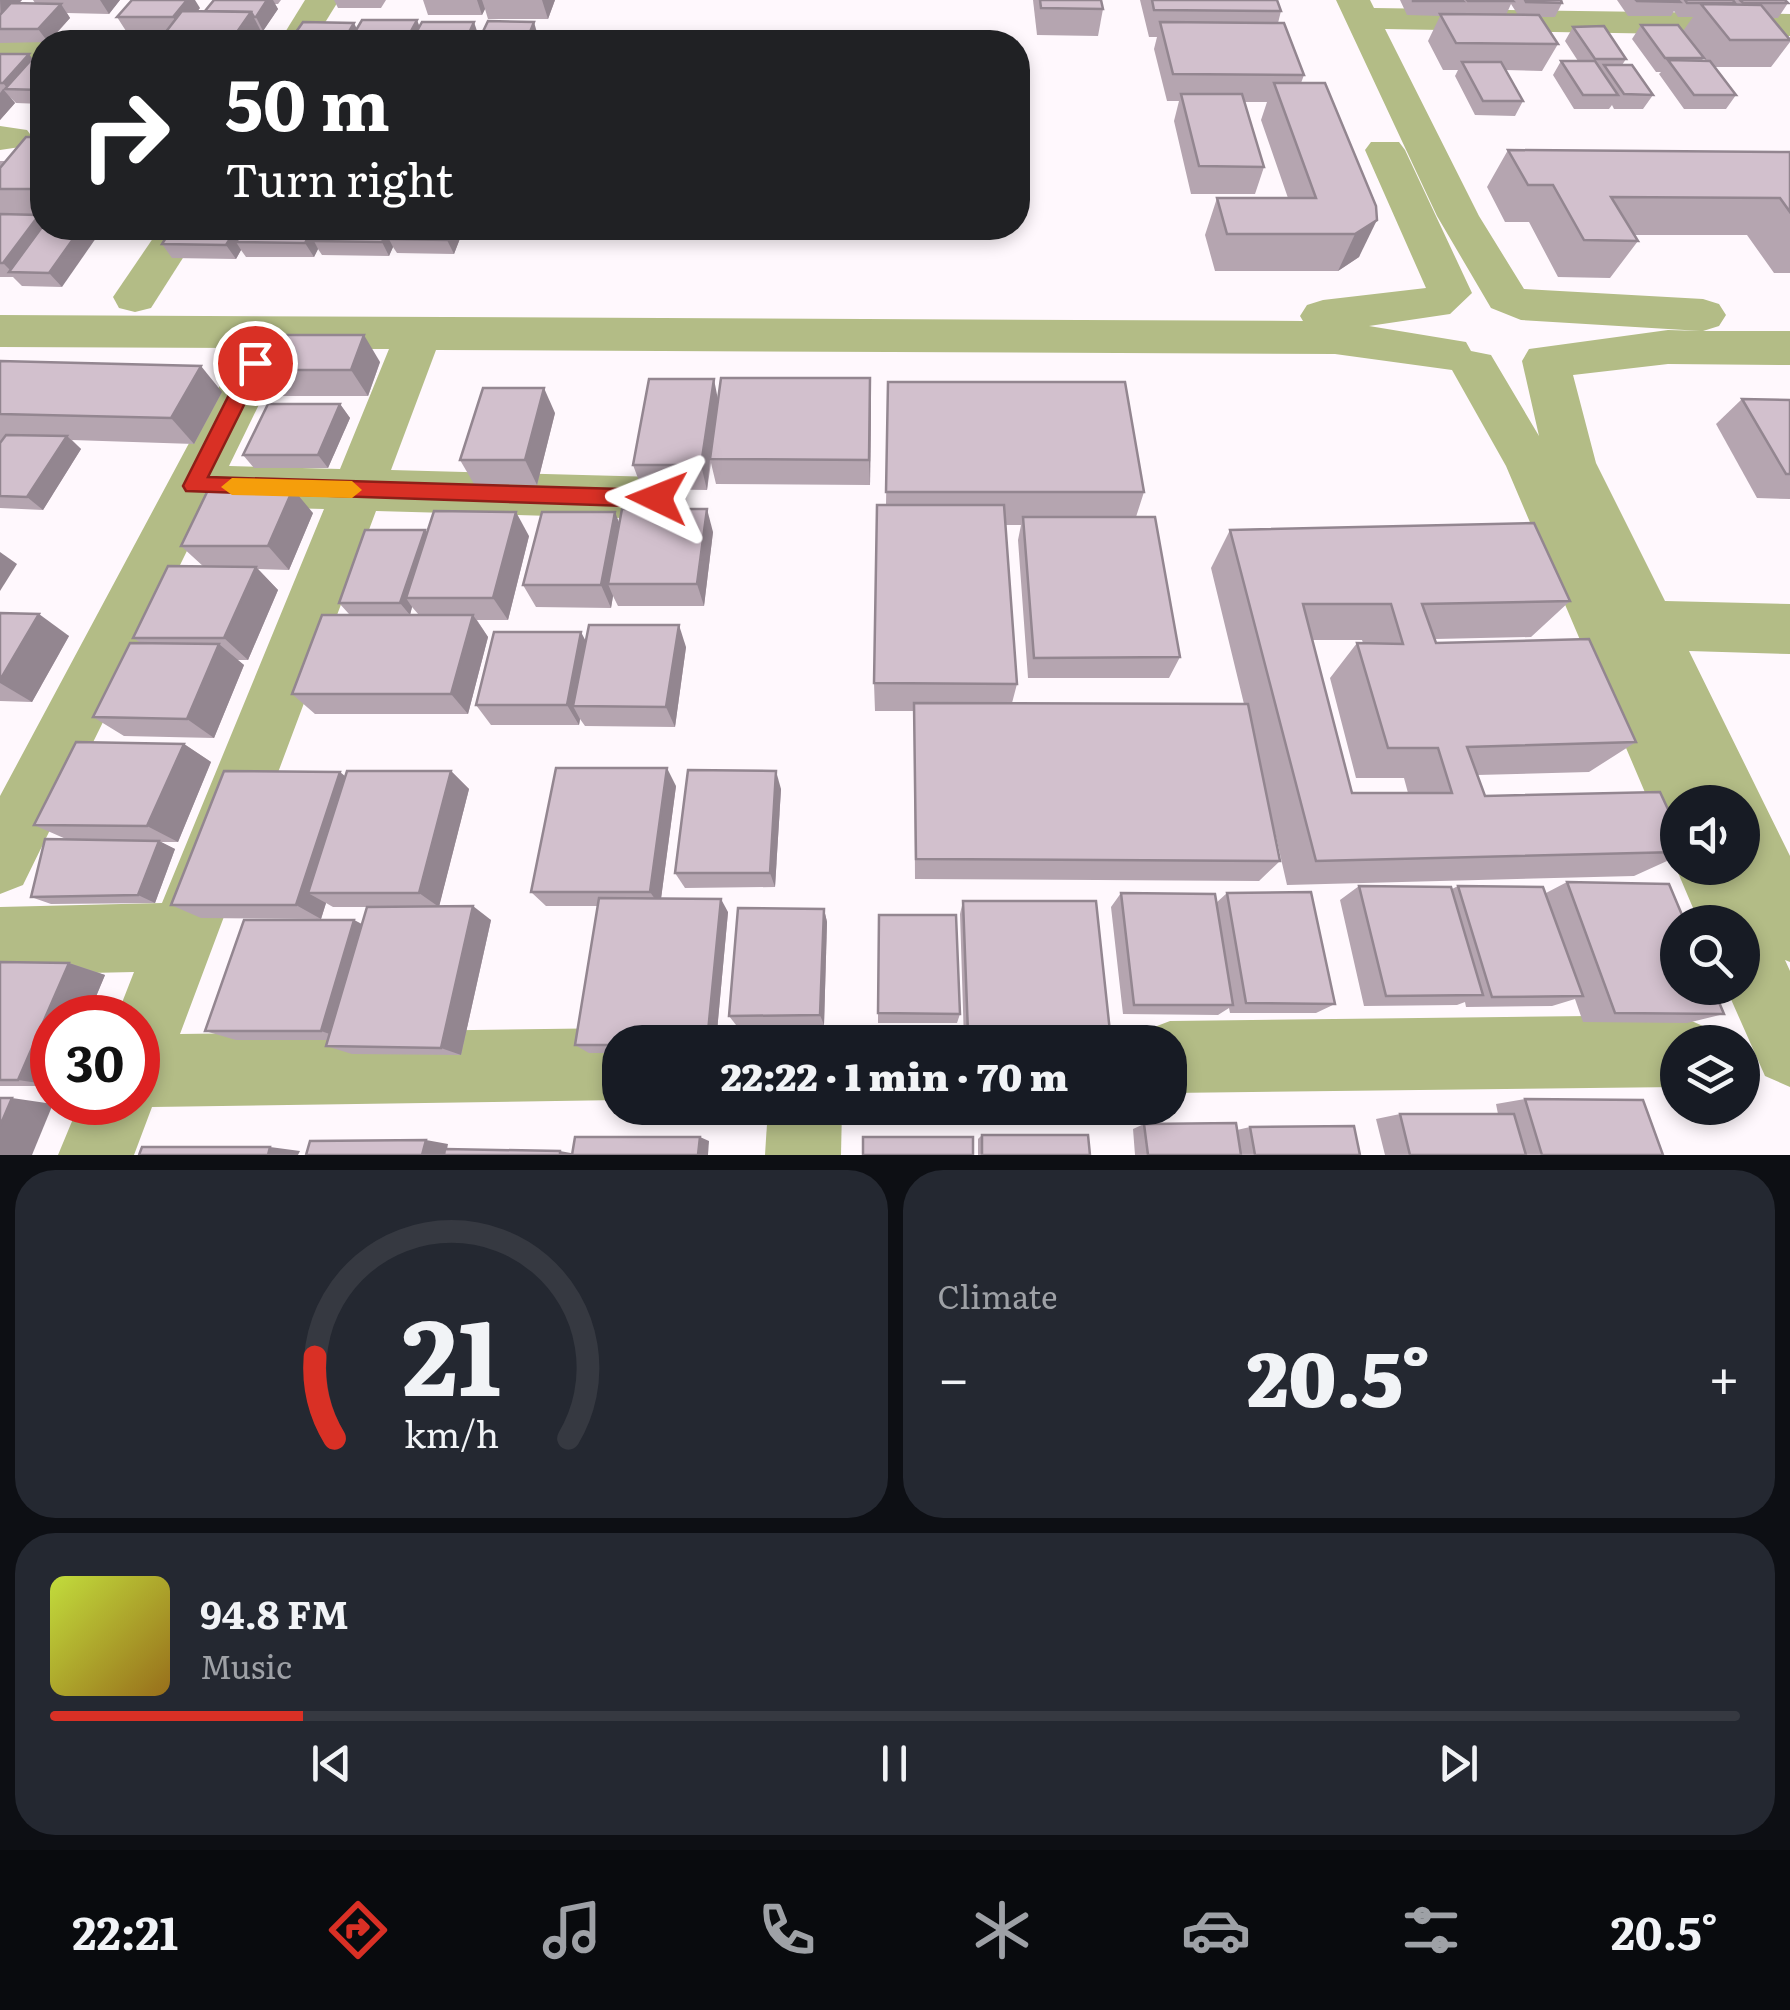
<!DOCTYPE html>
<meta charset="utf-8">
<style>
:root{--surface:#171b24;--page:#242831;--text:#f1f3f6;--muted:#9ea1a6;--line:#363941;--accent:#d93025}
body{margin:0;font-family:Literata,serif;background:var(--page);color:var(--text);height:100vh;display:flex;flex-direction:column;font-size:38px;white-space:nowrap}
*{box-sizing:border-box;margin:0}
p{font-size:32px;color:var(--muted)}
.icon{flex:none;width:55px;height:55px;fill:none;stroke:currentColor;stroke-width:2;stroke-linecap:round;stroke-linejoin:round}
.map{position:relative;height:1155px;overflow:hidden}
.panel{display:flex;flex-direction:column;gap:15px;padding:15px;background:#0d0f14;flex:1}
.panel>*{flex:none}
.banner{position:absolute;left:30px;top:30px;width:1000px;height:210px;border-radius:40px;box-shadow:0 5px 15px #0003;background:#202124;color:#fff;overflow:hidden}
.buttons{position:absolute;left:1660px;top:785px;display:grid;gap:20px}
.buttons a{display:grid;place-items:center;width:100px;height:100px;border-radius:50%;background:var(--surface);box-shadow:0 5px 15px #0003;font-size:50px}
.speed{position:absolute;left:30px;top:995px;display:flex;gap:20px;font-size:50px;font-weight:700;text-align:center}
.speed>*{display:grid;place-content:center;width:130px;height:130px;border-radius:50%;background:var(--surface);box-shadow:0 5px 15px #0003;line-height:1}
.speed .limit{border:15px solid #d22;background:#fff;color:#111}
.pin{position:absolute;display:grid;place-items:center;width:85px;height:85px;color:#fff;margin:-42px;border:5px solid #fff;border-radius:50%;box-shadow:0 2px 10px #0007}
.me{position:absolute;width:110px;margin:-55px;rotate:272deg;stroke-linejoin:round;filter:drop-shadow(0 0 8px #0008)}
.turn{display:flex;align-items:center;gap:35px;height:210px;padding:0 30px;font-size:45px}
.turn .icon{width:130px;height:130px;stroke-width:2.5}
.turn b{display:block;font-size:70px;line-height:85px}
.big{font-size:75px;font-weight:800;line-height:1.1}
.panel .card{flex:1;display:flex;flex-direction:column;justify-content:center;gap:15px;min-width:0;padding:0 35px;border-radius:40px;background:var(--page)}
.panel .dial{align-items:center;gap:0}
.dial svg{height:260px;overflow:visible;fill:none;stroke:var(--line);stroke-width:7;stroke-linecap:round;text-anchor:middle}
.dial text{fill:var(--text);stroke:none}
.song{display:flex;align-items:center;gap:30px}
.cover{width:120px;height:120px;border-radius:15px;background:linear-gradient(135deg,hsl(70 70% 55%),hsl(40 70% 35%))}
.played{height:10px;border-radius:5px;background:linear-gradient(90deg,var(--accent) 15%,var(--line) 15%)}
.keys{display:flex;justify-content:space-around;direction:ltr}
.heat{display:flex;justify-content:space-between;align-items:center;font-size:55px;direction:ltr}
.panel .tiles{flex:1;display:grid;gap:15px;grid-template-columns:1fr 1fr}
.card:last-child{grid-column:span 2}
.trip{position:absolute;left:602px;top:1025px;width:585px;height:100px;border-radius:40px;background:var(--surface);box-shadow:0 5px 15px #0003;font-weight:800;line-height:100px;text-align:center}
.dock{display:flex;height:160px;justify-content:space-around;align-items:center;background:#090b0e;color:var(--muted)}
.dock .icon{width:70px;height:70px}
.dock .selected{color:var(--accent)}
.dock b{font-size:45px;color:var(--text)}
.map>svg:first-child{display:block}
</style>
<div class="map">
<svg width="1790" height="1155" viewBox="0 0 1790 1155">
<rect width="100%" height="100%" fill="#fff8fd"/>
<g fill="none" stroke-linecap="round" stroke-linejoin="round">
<g fill="#b3bc86" fill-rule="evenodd">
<polygon points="305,0 339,0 313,42 279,42"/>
<path d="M1336,0h34l4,8 416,6v22l-405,-7 94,187 45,73 179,10 16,5 7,11 -7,11 -16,5h87v34l-122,-1 -95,11 23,88 69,138 125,3v50l-101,-3 101,205v106l-5,-2 5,11v116l-25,-11 -39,-88h16v-66h-43l-23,-54h66v-66h-64v29l-20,-8 -152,-357 -54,-96 -117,-16 -899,-4 -45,120 266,7 18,6 8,15 -8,15 -18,6 -281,-8 -196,523 440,-6 27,14h-27v58l-468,7 -18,48h-76l22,-53h58v-84h-22l18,-46 -134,3v-68l162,-4 162,-394 -115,-3 -186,379 -23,9v-98l240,-448 -240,-1v-32l1303,6 -3,-5 7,-11 16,-5 103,-12 -61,-138 6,-8h28l6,8 67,143 -22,21 -81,12 97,16 5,9 20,4 48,81 -17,-75 7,-12 139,-19 33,1 -180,-11 -30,-12 -54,-92zM286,349h103l-49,120 -111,-3z"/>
<polygon points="0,39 51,42 42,42 42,62 0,61"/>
<polygon points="0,126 27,130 33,138 27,146 0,150"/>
<polygon points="160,228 202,228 151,308 135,312 119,308 113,297"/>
<polygon points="1678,1015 1703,1026 1711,1042 1678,1042 1678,1087 1170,1093 1170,1042 1140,1042 1144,1031 1170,1021"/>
<polygon points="768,1108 842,1108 841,1155 765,1155"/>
</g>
</g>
<g fill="#b5a5b0" fill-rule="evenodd">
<polygon points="0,0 22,0 19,3 35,3 33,0 120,0 109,14 67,13 70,18 49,42 0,43"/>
<polygon points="214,0 281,0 278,4 275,4 278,9 263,31 261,31 265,39 263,42 158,42 166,32 126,31 117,17 200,8 197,11 205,11"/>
<polygon points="334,0 386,0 381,8 338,8"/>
<polygon points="423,0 555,0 548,19 488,19 485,9 482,15 428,15"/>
<polygon points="1033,0 1101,0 1103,9 1098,36 1037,35"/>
<polygon points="1140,0 1277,0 1281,11 1278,23 1304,75 1301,83 1376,206 1359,257 1338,271 1215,271 1205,235 1217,198 1288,198 1261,120 1267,102 1244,102 1264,167 1255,194 1191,194 1174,121 1179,101 1167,101 1154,49 1157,37 1149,37"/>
<path d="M1400,0h161l1,3 -7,14h-15l18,27 -16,27 -37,-1 18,31 -8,15 -40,-1 -20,-39 3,-6h-15l-15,-29 12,-25 -33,-1zM1511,4l7,11h-12z"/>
<polygon points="1617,0 1785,0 1788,3 1778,18 1772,18 1790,38 1790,42 1771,67 1714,67 1736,95 1726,109 1684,109 1659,74 1661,72 1656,72 1632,39 1641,25 1704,58 1702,60 1706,61 1683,31 1693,17 1678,17 1674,11 1671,16 1628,16"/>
<polygon points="1573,27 1626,59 1622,65 1653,95 1643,109 1614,109 1612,105 1609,109 1574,109 1553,75 1561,61 1578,61 1565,41"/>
<polygon points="0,54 32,59 42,59 42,104 16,103 10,97 15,103 0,120"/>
<polygon points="42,137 42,216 40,216 42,218 42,228 62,287 22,286 13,277 0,277 0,161 6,161"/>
<polygon points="1508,150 1790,152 1790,273 1774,273 1747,235 1634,235 1638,241 1610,278 1558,277 1529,222 1505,222 1487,187"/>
<polygon points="172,228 464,228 454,254 397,253 393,247 389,256 322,255 318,249 314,257 246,257 241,250 236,259 172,258 162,244"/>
<polygon points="0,361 222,392 194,444 72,440 81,449 43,510 0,508"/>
<polygon points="380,362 368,396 269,396 249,370"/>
<path d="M888,382l256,110 -8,25 44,140 -11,21h-141l-10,-138 3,-15h-16l12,159 -5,19 232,1 -33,-136 19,-38 340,71 -39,36 -96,2 1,4 200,99 -47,30 -112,3 8,21 193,35v25l-44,20 -347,9 -13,-57 6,33 -21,20 -344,-2 -1,-168h-39l-1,-28 12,-178zM1312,640h50l1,3h-6l-27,35 26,100h48l4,15h-56z"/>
<polygon points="718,399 871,404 870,485 716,484 711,463 707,490 642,489 633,465"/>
<polygon points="1742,399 1790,400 1790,499 1757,498 1716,424"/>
<polygon points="340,404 350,418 328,468 254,468 243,455"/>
<polygon points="555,413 537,485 474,484 460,460"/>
<polygon points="313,513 289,570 258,569 278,590 248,660 237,660 244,665 214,738 124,736 93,717 141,643 133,638 204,567 181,546"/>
<polygon points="619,523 713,532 704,606 618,606 613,596 611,608 536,607 523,585"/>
<polygon points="425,530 427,533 529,536 508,620 477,620 488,637 468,714 315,714 292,694 419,615 412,607 410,615 349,614 339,603"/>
<polygon points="0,613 69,636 32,702 0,701"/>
<polygon points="586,641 686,647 675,727 585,726 580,719 579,725 491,725 476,705"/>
<polygon points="184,744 211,762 178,842 161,842 175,849 155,903 51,904 31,897 66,839 34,825"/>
<polygon points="451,771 469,789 439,906 491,920 461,1055 352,1054 326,1046 328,1040 236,1040 205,1031 354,920 362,924 367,907 333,907 326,903 321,919 201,918 171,905 346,777"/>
<polygon points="676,786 661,899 728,912 716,1042 620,1042 620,1053 589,1053 575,1045 598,906 546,906 531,892"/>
<polygon points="781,789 775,887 685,888 675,873"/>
<polygon points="1567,882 1724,1014 1687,1023 1583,1022 1575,999 1552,1006 1466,1007 1465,1002 1457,1005 1364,1006 1340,900 1359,886 1452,889 1458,886 1546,893"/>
<polygon points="1121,893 1216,903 1227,893 1335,1004 1316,1013 1230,1013 1229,1008 1218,1015 1123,1014 1111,907"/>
<polygon points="963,901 1110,1032 1101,1041 964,1041 960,914"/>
<polygon points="824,909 827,922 824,1025 736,1025 729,1016"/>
<polygon points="0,962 69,963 105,975 87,1018 52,1018 52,1086 0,1086"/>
<polygon points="878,1013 960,1014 957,1023 878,1023"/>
<polygon points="1525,1099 1663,1155 1385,1155 1376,1119 1400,1114 1498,1114 1496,1104"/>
<polygon points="1144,1124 1237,1130 1250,1127 1360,1155 1135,1155 1133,1129"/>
<polygon points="982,1135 1090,1155 978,1155 978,1139"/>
</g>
<g fill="#938690">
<polygon points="0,0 22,0 1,21"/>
<polygon points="100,0 120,0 109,14"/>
<polygon points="187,0 195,0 200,8 181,32 173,17"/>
<polygon points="267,0 273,0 278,9 263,31 256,17"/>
<polygon points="477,0 482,0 485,9 482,15"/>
<polygon points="542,0 555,0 548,19"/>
<polygon points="61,4 70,18 48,42 38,29"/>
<polygon points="251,12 265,39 263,42 230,42"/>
<polygon points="417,20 423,35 419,42 405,42"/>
<polygon points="474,22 479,37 476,42 465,42"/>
<polygon points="534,22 538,36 536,42 526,42"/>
<polygon points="354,23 361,37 358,42 343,42"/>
<polygon points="29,54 39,68 8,89 3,83"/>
<polygon points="3,89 15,103 0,120 0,93"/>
<polygon points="39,215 42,218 42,228 12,272 3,263"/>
<polygon points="1377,220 1359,257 1338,271 1355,234"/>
<polygon points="81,228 103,228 62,287 49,273"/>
<polygon points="237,228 254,228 236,242 241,250 236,259 226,245"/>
<polygon points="313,228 329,228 314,241 318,249 314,257 305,243"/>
<polygon points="389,228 402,228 389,239 393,247 389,256 382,242"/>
<polygon points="452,228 464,228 454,254 447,240"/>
<polygon points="364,335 380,362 368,396 351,370"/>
<polygon points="201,366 222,392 194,444 171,418"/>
<polygon points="870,378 871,404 870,485 869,460"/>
<polygon points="714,379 719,405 710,459 707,490 701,465"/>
<polygon points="544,388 555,413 537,485 525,460"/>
<polygon points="340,404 350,418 328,468 318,455"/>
<polygon points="67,436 81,449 43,510 27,497"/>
<polygon points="293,489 313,513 289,570 268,546"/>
<polygon points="707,509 713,532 704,606 697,584"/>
<polygon points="516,512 529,536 508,620 493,598"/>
<polygon points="615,512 624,535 608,584 613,596 611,608 601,585"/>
<polygon points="425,530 433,542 406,598 412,607 410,615 400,603"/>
<polygon points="0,552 17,564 0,591"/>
<polygon points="256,567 278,590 248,660 224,638"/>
<polygon points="39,614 69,636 32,702 0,683 0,680"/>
<polygon points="473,615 488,637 468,714 451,694"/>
<polygon points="679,625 686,647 675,727 666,707"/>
<polygon points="581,632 592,653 573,706 580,719 579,725 567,705"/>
<polygon points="219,644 244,665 214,738 187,719"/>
<polygon points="184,744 211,762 178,842 147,826"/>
<polygon points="667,768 676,786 660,906 650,892"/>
<polygon points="451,771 469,789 439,907 419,893"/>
<polygon points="776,771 781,789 775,887 770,873"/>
<polygon points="340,772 362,790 308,893 326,903 321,919 296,905"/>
<polygon points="159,841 175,849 155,903 138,895"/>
<polygon points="721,899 728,912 716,1042 707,1042"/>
<polygon points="473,906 491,920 461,1055 441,1048"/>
<polygon points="824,909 827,922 824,1025 820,1015"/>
<polygon points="354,920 377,933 347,1040 321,1031"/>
<polygon points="69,963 105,975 87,1018 52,1018 52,1085 18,1080"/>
<polygon points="12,1098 53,1104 32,1155 0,1155 0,1126"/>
<polygon points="700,1137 709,1141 708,1155 698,1155"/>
<polygon points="426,1140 448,1144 446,1155 422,1155"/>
<polygon points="270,1147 300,1151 298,1155 268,1155"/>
<polygon points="560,1151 576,1154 576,1155 560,1155"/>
</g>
<g fill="#d2c0cd" stroke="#938690" stroke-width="2.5" fill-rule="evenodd">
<polygon points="132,0 187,0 173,17 117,17"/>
<polygon points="214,0 267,0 256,17 254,17 251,12 205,11"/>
<polygon points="1040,0 1101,0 1103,9 1041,8"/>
<polygon points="1152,0 1277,0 1281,11 1154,10"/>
<polygon points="1413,0 1462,0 1463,1 1413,1"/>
<polygon points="1467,0 1512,0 1513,1 1468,1"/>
<polygon points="1525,0 1561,0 1562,3 1526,2"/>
<polygon points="1636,0 1678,0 1680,2 1637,1"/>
<polygon points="1685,0 1733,0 1735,3 1687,3"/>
<polygon points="1740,0 1785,0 1788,3 1743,3"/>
<polygon points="11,3 61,4 38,29 0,29 0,15"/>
<polygon points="1701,4 1761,5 1790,40 1730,40"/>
<polygon points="182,11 251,12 230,42 158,42"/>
<polygon points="1440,14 1539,15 1558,44 1456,43"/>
<polygon points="362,20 417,20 405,42 349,42"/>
<polygon points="488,21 534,22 526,42 478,42"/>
<polygon points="303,22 354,23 343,42 289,42"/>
<polygon points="422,22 474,22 465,42 411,42"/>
<polygon points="1160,22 1284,23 1304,75 1173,74"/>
<polygon points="1641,25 1678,25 1704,58 1665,58"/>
<polygon points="1604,26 1626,59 1595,59 1573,27"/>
<polygon points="0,54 29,54 3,83 0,83"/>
<polygon points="32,59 42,59 42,90 5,89"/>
<polygon points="1668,60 1710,61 1736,95 1694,95"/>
<polygon points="1561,61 1595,61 1618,95 1583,95"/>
<polygon points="1462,62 1501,62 1523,101 1483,101"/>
<polygon points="1604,65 1632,65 1653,95 1624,94"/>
<polygon points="1274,83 1325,83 1376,206 1377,220 1355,234 1227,234 1217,198 1316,198"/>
<polygon points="1181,94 1242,94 1264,167 1199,166"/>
<polygon points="26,137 42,137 42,182 37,189 0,189 0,168"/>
<polygon points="1508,150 1790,152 1790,212 1780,198 1611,197 1638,241 1584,240 1553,185 1528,185"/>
<polygon points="0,214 39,215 3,263 0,263"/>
<polygon points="42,227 81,228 49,273 9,272"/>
<polygon points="172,228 237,228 226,245 162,244"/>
<polygon points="245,228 313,228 305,243 236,242"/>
<polygon points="321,228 389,228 382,242 314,241"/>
<polygon points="394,228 452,228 447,240 389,239"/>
<polygon points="260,335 364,335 351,370 249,370"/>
<polygon points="0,361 201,366 171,418 0,414"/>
<polygon points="721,378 870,378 869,460 710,459"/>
<polygon points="649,379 714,379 701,465 633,465"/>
<polygon points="888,382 1125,382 1144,492 886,492"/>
<polygon points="483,388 544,388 525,460 460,460"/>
<polygon points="1742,399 1790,400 1790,474 1786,474"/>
<polygon points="268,404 340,404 318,455 243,455"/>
<polygon points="6,435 67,436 27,497 0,496 0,443"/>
<polygon points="209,488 293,489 268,546 181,546"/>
<polygon points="877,505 1004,505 1017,684 874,683"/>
<polygon points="622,509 707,509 697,584 608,584"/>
<polygon points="434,511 516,512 493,598 406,598"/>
<polygon points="542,512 615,512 601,585 523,585"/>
<polygon points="1023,517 1155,517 1180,657 1034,658"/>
<path d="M1534,523l36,78 -148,3 14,39 153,-4 47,103 -169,5 18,49 175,-4 18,39v21l-362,9 -86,-331zM1303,604h88l12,40 -46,-1 31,105h50l14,45h-100z"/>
<polygon points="365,530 425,530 400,603 339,603"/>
<polygon points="168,566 256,567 224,638 133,638"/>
<polygon points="0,613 39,614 0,680"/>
<polygon points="322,615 473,615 451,694 292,694"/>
<polygon points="589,625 679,625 666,707 573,706"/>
<polygon points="494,632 581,632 567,705 476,705"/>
<polygon points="130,643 219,644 187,719 93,717"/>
<polygon points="914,703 1248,704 1280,861 916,859"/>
<polygon points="76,742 184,744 147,826 34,825"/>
<polygon points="556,768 667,768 650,892 531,892"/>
<polygon points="688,770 776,771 770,873 675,873"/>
<polygon points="224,771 340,772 296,905 171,905"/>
<polygon points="347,771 451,771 419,893 308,893"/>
<polygon points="45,839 159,841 138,895 31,897"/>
<polygon points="1567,882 1669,884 1685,922 1678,922 1678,988 1713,988 1724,1014 1615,1013"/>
<polygon points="1359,886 1451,887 1483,995 1386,996"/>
<polygon points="1458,886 1543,887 1583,996 1492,997"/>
<polygon points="1311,892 1335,1004 1246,1003 1227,893"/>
<polygon points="1121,893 1215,894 1233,1005 1134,1005"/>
<polygon points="599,898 721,899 707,1042 620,1042 620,1045 575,1045"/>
<polygon points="963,901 1096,901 1110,1032 968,1033"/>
<polygon points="473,906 441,1048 326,1046 367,907"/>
<polygon points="738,908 824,909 820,1015 729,1016"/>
<polygon points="879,915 956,915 960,1014 878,1013"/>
<polygon points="244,920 354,920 321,1031 205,1031"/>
<polygon points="0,962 69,963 18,1080 0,1080"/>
<polygon points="0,1098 12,1098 0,1126"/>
<polygon points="1525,1099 1643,1100 1663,1155 1542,1155"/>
<polygon points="1400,1114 1514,1114 1526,1155 1410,1155"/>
<polygon points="1236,1123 1241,1155 1148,1155 1144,1124"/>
<polygon points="1354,1126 1360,1155 1255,1155 1250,1127"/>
<polygon points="982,1135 1088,1135 1090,1155 982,1155"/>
<polygon points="575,1137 700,1137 698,1155 572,1155"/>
<rect x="863" y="1137" width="110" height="18"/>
<polygon points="426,1140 422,1155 306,1155 310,1141"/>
<polygon points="142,1147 270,1147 268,1155 139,1155"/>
<polygon points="445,1149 560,1151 560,1155 444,1155"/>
</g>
<polygon fill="#d93025" stroke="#8d1f18" stroke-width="2.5" points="255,356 265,363 208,477 657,490 668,498 657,507 186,491 183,486 245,363"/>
<polygon fill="#f59e0b" points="232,478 352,481 362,490 352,498 232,495 221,487"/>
</svg>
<div class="buttons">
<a><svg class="icon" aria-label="sound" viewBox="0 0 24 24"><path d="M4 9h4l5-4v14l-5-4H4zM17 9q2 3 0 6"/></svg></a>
<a><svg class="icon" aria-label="search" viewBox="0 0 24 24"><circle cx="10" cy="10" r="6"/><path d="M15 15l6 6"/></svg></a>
<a><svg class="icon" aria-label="layers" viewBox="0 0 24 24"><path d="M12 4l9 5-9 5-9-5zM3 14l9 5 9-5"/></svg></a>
</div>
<div class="speed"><div class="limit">30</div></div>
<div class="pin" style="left:255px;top:363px;background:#d93025"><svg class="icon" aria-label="arrive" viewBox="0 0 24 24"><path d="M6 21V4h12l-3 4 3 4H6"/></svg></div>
<svg class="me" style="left:657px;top:498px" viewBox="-20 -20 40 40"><path d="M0-17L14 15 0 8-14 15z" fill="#d93025" stroke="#fff" stroke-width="4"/></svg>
<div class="trip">22:22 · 1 min · 70 m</div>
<div class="banner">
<div class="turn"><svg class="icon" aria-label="right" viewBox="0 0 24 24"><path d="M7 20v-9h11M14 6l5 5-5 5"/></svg><div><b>50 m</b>Turn right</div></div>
</div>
</div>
<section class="panel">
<div class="tiles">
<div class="card dial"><svg viewBox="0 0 100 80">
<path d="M14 69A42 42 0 1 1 86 69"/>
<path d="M14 69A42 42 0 0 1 8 44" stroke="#d93025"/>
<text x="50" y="56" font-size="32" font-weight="700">21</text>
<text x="50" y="72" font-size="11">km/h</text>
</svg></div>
<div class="card"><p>Climate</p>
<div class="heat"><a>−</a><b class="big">20.5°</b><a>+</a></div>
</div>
<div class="card">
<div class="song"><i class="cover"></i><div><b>94.8 FM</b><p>Music</p></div></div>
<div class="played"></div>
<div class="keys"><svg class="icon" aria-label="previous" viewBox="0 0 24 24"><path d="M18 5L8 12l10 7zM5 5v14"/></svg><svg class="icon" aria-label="pause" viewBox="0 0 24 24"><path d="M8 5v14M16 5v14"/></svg><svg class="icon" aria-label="next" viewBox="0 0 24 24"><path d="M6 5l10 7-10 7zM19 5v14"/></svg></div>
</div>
</div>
</section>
<nav class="dock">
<b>22:21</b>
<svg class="icon selected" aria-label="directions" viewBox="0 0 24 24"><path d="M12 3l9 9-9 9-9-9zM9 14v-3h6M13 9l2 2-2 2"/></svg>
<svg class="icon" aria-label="music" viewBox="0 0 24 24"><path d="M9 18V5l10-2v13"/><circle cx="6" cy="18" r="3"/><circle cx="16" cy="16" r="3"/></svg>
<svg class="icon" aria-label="phone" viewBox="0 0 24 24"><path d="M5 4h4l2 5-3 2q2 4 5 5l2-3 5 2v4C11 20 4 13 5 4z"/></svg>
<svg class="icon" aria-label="climate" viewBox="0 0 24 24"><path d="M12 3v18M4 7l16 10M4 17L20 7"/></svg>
<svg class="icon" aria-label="car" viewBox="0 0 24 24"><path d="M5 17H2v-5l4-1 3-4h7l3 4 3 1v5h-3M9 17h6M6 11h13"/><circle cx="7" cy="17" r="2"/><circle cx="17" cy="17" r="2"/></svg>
<svg class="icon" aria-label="filters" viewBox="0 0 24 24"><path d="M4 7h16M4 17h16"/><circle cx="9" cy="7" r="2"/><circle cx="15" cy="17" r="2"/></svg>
<b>20.5°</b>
</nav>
